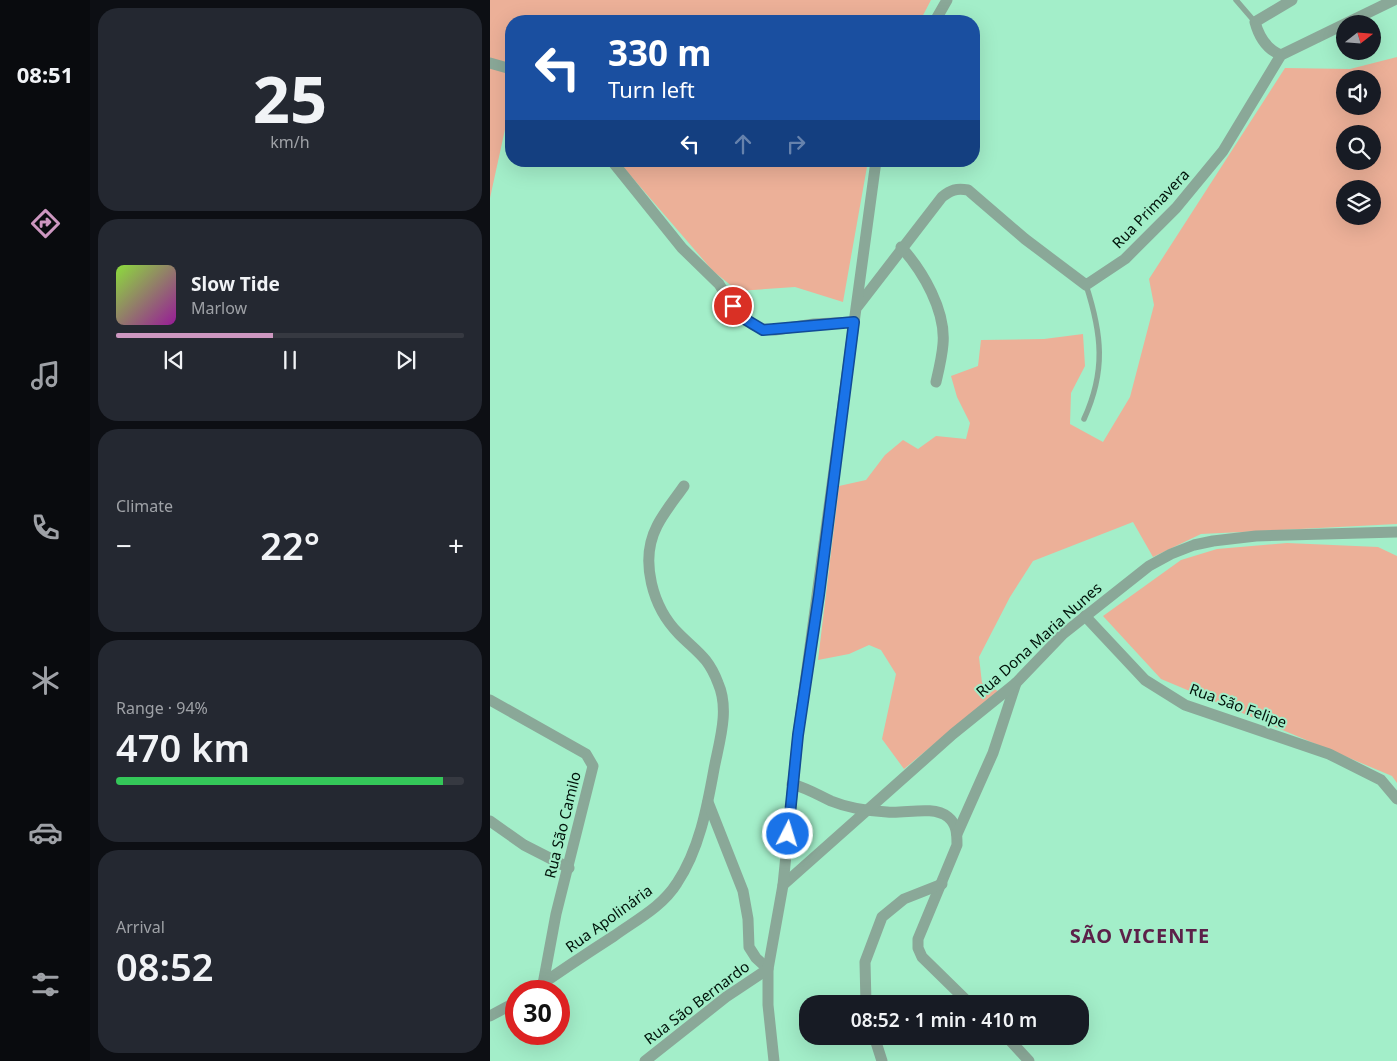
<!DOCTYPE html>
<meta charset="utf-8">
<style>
:root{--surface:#171b24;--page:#242831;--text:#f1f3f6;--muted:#9ea1a6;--line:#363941;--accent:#cd97c0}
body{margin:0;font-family:"Noto Sans",sans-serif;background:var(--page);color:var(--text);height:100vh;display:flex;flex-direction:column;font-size:19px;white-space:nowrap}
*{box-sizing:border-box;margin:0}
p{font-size:16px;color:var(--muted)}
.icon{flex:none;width:28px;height:28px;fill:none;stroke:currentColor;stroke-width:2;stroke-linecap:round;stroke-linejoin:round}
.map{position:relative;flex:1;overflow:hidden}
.details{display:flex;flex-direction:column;gap:8px;padding:8px;background:#0d0f14;width:400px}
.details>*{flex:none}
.guide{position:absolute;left:15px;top:15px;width:475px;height:152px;border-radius:20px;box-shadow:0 5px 20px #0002;background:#1a4fa0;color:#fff;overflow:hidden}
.needle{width:32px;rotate:73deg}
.fabs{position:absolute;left:846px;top:15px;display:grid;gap:10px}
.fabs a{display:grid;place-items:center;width:45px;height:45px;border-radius:50%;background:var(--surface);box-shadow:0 5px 20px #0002;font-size:25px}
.speed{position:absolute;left:15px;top:980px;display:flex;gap:10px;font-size:25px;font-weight:700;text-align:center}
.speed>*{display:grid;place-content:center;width:65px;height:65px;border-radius:50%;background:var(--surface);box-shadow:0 5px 20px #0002;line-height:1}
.speed .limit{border:8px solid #d22;background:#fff;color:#111}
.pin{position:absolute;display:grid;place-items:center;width:42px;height:42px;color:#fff;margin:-21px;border:2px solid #fff;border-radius:50%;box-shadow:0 1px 5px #0007}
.me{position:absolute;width:55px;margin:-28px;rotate:5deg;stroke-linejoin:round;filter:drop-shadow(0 0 4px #0008)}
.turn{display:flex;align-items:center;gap:18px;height:105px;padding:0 20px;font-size:22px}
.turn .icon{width:65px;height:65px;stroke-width:2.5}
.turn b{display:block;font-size:35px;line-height:42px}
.lanes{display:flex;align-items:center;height:48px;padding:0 20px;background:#0003;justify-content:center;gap:25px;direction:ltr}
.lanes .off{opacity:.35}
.big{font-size:38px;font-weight:600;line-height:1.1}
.details .card{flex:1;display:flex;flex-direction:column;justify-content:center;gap:8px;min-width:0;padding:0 18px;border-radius:20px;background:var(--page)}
.details .dial{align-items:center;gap:0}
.dial b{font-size:65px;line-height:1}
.song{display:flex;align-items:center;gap:15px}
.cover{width:60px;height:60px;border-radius:8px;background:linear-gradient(135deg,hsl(90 70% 55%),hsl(300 70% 35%))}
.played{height:5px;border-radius:2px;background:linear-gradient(90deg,var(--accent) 45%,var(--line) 45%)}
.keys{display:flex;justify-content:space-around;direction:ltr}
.heat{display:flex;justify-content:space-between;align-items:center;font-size:28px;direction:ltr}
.charge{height:8px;border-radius:4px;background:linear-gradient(90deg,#34c759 94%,var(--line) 0)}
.trip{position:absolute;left:309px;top:995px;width:290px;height:50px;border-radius:20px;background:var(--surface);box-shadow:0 5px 20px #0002;font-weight:600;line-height:50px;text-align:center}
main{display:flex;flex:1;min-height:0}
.tab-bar{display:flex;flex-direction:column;width:90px;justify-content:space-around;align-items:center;background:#090b0e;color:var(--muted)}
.tab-bar .icon{width:35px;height:35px}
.tab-bar .selected{color:var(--accent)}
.tab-bar b{font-size:22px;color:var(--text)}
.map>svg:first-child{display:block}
</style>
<main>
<nav class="tab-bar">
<b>08:51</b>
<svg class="icon selected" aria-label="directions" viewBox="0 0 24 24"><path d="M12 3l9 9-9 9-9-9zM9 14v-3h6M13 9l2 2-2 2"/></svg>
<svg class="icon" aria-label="music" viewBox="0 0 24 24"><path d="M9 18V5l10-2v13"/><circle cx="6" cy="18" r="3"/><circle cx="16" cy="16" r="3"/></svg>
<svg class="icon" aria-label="phone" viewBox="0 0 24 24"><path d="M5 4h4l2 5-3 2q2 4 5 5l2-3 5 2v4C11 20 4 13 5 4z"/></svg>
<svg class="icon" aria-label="climate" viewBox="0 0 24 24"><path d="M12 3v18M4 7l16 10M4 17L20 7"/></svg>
<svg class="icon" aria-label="car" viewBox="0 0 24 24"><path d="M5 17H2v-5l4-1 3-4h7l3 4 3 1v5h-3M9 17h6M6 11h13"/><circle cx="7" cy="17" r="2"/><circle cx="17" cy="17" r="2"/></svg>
<svg class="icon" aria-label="filters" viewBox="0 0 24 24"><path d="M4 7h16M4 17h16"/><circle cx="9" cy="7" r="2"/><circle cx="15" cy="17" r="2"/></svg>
</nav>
<section class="details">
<div class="card dial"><b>25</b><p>km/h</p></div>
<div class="card">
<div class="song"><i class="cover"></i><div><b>Slow Tide</b><p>Marlow</p></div></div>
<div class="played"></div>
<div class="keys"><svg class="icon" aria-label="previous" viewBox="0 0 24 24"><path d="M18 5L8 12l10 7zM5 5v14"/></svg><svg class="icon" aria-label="pause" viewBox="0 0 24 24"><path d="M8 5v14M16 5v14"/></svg><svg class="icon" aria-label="next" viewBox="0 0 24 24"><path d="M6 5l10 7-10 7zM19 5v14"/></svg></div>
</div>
<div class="card"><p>Climate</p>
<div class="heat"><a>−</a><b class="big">22°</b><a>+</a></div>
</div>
<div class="card"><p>Range · 94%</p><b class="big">470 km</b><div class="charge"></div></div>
<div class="card"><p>Arrival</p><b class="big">08:52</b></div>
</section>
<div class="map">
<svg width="907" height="1061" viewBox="0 0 907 1061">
<rect width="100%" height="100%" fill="#a3eec9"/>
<g fill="#ecb098" fill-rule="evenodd">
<polygon points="0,0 441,0 430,21 21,21 21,102 0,198"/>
<path d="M907,57v467l-196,10 -48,23 -20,-35 -100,39 -23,36 -31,60 3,26 16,8 -94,78 -22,-30 14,-65 -15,-24 -12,-5 -20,9 -31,6 21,-174 27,-6 19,-25 18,-15 15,9 18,-13 30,3 4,-16 -13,-26 -6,-21 27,-10 3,-26 63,-1 39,-5 2,32 -14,27 -1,31 33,18 27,-45 24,-92 -5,-26 136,-211 65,1zM855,79h27v27h-27zM855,134h27v27h-27zM855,189h27v27h-27z"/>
<polygon points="128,161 378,161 353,302 305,287 248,291 223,271"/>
<polygon points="797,543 888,547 907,556 907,783 902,776 671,679 613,616 691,560 727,549"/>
</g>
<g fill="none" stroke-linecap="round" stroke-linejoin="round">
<g stroke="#8aa898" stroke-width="5.5">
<polyline points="746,0 765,22"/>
<path d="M594,419c22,-48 18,-85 2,-134"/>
</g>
<g stroke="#8aa898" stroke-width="11">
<polyline points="445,21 457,0"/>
<path d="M791,55c-15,-6 -22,-18 -26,-33l37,-22"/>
<polyline points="0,63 21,69"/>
<polyline points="122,161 192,248 229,284 243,307 263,325 273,329 285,330 324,324 364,322"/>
<path d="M411,247c22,24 45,64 42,97 -1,13 -4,25 -7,38"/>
<path d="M368,306l84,-109c9,-7 14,-9 26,-7l57,49 61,46 39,-26 51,-51 47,-57 58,-96 113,-55"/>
<polyline points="595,616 655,680 695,705 839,754 891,780 907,799"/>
<polyline points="0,700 96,754 103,766 66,914 53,984"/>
<path d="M302,784c17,5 24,10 39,17 17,7 37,10 56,11 18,2 46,-7 61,5 9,7 9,18 9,28l-39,94v9l4,9 48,47"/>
<polyline points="0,821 34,845 79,868"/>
<polyline points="467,834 503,753 526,683"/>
<polyline points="293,885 463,734 526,683 573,634 659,566 681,554 704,545 723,541 766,536 907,532"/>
<path d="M42,991c27,-19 54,-37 82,-55 22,-16 48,-29 63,-53 22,-33 30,-75 37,-114 5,-27 16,-59 4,-86 -10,-26 -20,-30 -39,-49 -26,-26 -40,-73 -22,-108 7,-14 18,-27 27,-40"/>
<polyline points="376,1004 375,962 392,917 414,899 452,884"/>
<polyline points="0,1016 26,1002"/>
<polyline points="384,1036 392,1061"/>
<polyline points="516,1036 539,1061"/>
<polyline points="155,1061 236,997 278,969 266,958 259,947 258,919 253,891 218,802"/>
<polyline points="284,1061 278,1005 278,969 293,885 308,735 386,161"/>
</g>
</g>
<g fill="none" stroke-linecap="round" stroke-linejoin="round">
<defs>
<polyline id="route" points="243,306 253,318 273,330 364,322 329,595 308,735 298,834"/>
</defs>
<use href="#route" stroke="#114b97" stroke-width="12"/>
<use href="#route" stroke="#1a73e8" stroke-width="9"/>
</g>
<g text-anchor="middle" stroke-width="4" stroke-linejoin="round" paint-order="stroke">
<g font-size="15" fill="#00130a" stroke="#a3eec9">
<text transform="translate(661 209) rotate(-46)" y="5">Rua Primavera</text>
<text transform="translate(549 640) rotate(-42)" y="5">Rua Dona Maria Nunes</text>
<text transform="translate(748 706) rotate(20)" y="5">Rua São Felipe</text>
<text transform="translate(73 825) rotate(-76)" y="5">Rua São Camilo</text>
<text transform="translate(119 919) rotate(-36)" y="5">Rua Apolinária</text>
<text transform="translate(207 1003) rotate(-37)" y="5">Rua São Bernardo</text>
</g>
<g font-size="20" font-weight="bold" letter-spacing="1" fill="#5c2149" stroke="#a3eec9">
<text x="650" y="943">SÃO VICENTE</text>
</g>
</g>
</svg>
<div class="fabs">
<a><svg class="needle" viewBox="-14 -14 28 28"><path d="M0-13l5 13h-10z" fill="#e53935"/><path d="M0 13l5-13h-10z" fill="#9ea1a6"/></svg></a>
<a><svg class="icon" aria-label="sound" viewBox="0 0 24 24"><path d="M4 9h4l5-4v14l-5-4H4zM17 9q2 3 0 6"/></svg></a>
<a><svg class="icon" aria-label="search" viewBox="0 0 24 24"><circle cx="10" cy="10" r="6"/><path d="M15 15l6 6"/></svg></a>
<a><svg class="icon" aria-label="layers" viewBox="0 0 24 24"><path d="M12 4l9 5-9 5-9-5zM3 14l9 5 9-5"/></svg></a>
</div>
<div class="speed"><div class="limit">30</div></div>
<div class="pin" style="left:243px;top:306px;background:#d93025"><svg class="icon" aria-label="arrive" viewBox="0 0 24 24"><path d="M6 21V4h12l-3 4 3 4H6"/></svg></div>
<svg class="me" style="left:298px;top:834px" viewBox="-20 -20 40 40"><circle r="17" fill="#1a73e8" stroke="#fff" stroke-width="3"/><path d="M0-11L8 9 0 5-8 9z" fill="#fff"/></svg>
<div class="trip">08:52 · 1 min · 410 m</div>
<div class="guide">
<div class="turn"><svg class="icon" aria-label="left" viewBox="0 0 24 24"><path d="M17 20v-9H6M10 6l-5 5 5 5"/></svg><div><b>330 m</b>Turn left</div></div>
<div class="lanes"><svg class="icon" aria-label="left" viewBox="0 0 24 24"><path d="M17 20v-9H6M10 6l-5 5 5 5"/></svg><svg class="icon off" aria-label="ahead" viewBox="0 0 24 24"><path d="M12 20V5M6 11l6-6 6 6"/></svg><svg class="icon off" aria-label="right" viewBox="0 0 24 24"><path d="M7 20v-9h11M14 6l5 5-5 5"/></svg></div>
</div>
</div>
</main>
